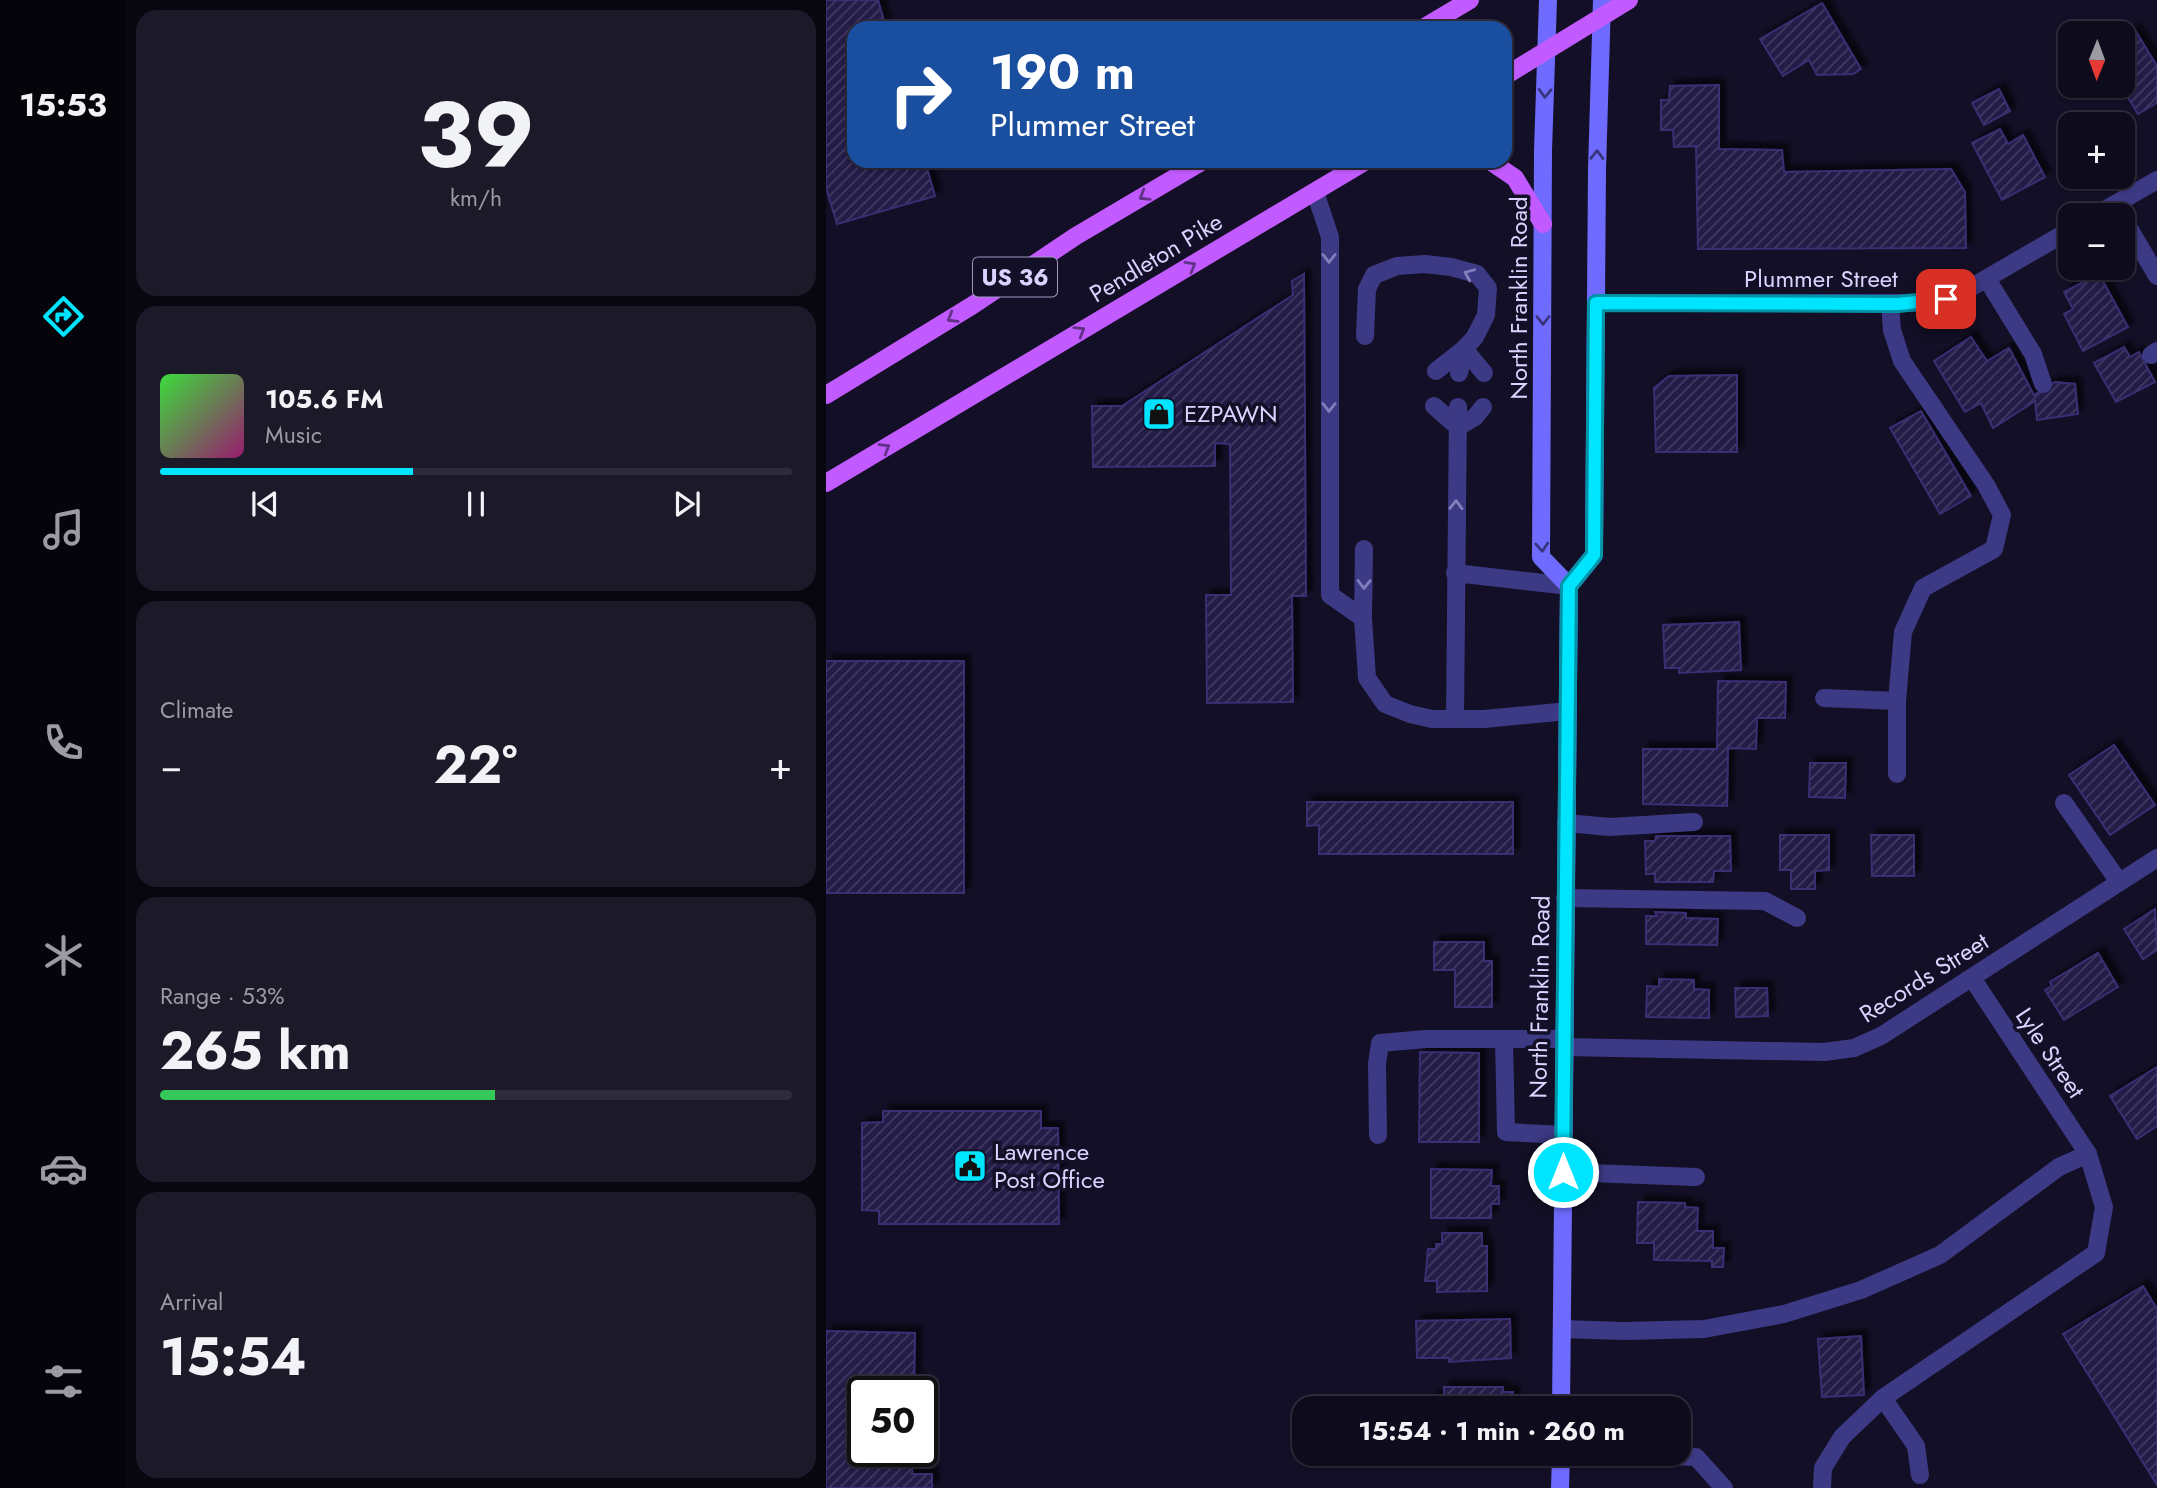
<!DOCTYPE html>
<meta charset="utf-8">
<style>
:root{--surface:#0e0b1c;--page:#1c1929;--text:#f1f3f6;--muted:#9b9ba3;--line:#2e2b3b;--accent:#00e5ff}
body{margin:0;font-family:Jost,sans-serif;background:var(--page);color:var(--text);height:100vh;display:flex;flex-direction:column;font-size:26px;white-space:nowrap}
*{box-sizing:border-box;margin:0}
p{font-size:23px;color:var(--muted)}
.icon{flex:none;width:38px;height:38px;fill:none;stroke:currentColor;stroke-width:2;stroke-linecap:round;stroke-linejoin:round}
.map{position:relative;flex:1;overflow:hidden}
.sheet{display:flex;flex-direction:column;gap:10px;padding:10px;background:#08060f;width:700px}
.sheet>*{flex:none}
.banner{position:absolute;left:21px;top:21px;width:665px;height:147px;border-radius:21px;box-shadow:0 2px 5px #0004,0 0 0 2px var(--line);background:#1a4fa0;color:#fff;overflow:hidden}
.needle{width:46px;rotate:181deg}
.tools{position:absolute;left:1232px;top:21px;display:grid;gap:14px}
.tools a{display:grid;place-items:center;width:77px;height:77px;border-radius:14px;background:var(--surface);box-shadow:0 2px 5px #0004,0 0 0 2px var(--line);font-size:35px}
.speed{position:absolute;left:21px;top:1376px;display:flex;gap:14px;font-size:35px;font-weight:700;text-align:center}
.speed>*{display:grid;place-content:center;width:91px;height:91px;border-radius:50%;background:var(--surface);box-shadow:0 2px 5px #0004,0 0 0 2px var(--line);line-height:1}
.speed .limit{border:4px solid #111;border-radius:10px;background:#fff;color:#111}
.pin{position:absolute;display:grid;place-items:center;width:60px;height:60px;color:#fff;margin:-30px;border-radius:14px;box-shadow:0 4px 10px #0006}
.me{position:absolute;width:77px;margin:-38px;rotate:0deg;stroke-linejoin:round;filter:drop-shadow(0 0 5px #0008)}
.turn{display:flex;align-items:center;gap:24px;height:147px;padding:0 28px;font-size:32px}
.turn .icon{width:91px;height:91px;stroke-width:2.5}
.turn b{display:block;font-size:49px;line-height:60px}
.big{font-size:52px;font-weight:700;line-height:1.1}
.sheet .card{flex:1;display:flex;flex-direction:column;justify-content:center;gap:10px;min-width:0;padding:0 24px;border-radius:21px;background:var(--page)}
.sheet .dial{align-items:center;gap:0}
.dial b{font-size:91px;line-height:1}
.song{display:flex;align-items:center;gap:21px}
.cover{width:84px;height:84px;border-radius:10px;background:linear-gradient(135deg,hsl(120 70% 55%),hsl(320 70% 35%))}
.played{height:7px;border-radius:4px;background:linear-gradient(90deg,var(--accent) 40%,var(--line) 40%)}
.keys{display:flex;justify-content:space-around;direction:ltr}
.heat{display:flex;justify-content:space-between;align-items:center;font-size:38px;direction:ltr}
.charge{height:10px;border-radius:5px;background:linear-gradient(90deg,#34c759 53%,var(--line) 0)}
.trip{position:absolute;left:466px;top:1396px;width:399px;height:70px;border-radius:21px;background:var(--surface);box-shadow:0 2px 5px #0004,0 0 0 2px var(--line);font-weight:700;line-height:70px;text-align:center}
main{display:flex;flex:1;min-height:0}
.tabs{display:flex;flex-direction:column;width:126px;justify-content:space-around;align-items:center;background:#06040b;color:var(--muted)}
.tabs .icon{width:49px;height:49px}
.tabs .selected{color:var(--accent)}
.tabs b{font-size:32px;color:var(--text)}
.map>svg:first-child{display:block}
</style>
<main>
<nav class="tabs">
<b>15:53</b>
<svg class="icon selected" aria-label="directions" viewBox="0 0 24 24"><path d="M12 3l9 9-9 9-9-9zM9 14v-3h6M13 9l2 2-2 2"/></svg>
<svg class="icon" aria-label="music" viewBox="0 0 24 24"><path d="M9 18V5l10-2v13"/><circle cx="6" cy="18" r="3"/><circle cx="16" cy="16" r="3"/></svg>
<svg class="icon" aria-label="phone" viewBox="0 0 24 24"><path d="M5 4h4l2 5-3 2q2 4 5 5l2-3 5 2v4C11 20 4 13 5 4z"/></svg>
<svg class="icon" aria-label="climate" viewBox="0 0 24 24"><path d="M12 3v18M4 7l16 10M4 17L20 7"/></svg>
<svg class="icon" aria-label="car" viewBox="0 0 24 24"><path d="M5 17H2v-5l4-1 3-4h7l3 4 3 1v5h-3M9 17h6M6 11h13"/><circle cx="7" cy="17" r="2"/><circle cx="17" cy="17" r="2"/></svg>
<svg class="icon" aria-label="filters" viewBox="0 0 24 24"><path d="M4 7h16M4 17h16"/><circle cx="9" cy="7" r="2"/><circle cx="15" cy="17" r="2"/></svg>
</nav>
<section class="sheet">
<div class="card dial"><b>39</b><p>km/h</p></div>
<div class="card">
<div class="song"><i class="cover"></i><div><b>105.6 FM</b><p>Music</p></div></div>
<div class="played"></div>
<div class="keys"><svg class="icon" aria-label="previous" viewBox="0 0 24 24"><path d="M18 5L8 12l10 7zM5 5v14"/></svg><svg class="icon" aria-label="pause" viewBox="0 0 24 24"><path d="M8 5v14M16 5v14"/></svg><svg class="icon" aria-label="next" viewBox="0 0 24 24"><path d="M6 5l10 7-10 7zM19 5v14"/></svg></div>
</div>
<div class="card"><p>Climate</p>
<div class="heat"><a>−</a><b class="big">22°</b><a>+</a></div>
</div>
<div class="card"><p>Range · 53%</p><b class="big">265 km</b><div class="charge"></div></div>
<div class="card"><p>Arrival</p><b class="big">15:54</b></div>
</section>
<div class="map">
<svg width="1331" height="1488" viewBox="0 0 1331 1488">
<defs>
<pattern id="building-hatch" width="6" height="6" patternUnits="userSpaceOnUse" patternTransform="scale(1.75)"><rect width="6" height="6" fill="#241b47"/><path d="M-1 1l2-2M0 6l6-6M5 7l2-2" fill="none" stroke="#433b63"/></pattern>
<filter id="shadow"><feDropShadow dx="6" dy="-6" stdDeviation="2" flood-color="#0009"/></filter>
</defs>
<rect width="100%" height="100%" fill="#130f26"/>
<g fill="url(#building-hatch)" stroke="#3b2d73" stroke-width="2" filter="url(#shadow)">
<polygon points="0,0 52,0 60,28 28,28 28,161 99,161 109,196 11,224 0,188"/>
<polygon points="996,3 1035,69 1027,74 991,75 983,60 957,76 934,39"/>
<polygon points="1309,30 1331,66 1331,103 1312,114 1295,86 1297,37"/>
<polygon points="893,85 893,149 956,150 958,172 1125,169 1139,192 1140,248 872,249 870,146 848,147 847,130 835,130 835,100 843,100 844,86"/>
<polygon points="1173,89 1184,111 1158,125 1146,103"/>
<polygon points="1174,129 1182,144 1197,135 1219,177 1176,200 1146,143"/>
<polygon points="478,274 480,596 466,596 467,702 381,703 380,595 405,595 404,444 389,443 389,466 267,467 266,406 296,406 467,295 466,281"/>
<polygon points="1273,274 1302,327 1257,351 1238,314 1247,309 1238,292"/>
<polygon points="1145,337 1161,361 1183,348 1208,395 1229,382 1249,384 1252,414 1211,420 1209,401 1167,428 1155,403 1139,412 1108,361"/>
<polygon points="1298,347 1304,357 1313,352 1329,382 1290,402 1268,363"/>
<polygon points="911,375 911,452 830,452 828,388 843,376"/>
<polygon points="1095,411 1145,496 1114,514 1064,428"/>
<polygon points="913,622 915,670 853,673 853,668 839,668 837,625"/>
<rect x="0" y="661" width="138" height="232"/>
<polygon points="892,681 960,682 959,718 931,718 930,749 902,748 901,806 817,804 817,749 891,749"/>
<polygon points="1288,745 1329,805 1284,835 1243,775"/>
<polygon points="984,763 1020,763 1019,798 983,797"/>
<polygon points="481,802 687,802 687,854 493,854 493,825 481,826"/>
<polygon points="954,835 1003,835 1003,870 989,871 989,889 965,889 965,870 954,870"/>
<polygon points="1045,835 1088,835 1088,876 1046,876"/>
<polygon points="830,836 904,836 905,871 888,871 887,882 829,882 829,874 820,874 819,841 829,841"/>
<polygon points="1329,909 1331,950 1317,959 1298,929"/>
<polygon points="829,912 860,913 860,918 892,919 891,945 820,944 820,916 831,916"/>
<polygon points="608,942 658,942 658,961 666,961 666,1007 629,1007 629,970 608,970"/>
<polygon points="1272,953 1292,987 1238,1020 1219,990 1226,986 1224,982"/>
<polygon points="833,979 868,980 868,989 883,990 883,1018 820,1017 821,986 833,987"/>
<polygon points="909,988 941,988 942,1016 910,1017"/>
<polygon points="594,1052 653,1053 653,1142 593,1142"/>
<polygon points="1331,1067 1331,1126 1311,1139 1284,1096"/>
<polygon points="57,1111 215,1111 215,1128 232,1128 233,1224 53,1224 53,1211 36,1210 36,1123 57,1122"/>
<polygon points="605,1169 666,1170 665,1186 673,1186 673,1204 665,1204 665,1218 605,1218"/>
<polygon points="812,1202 859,1203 859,1207 872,1208 871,1231 887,1231 887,1248 898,1248 897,1267 886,1267 886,1261 828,1260 828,1243 811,1243"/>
<polygon points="616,1233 656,1233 656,1246 661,1246 661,1291 611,1292 611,1281 599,1281 602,1249 610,1249 610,1244 616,1244"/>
<polygon points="1317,1286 1331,1309 1331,1485 1237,1334"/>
<polygon points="684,1319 685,1358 623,1362 623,1358 591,1358 590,1321"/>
<polygon points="0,1331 89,1333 88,1391 37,1391 37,1451 87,1451 86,1474 106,1474 106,1488 0,1488"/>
<polygon points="1035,1336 1038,1395 996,1397 992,1339"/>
<polygon points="618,1387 677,1387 677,1392 687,1392 687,1409 607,1409 607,1397 618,1397"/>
</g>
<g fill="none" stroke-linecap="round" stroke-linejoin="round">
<g stroke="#3d3a85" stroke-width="18">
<polyline points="489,192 504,237 504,595 537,618"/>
<polyline points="1161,279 1207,354 1217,384"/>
<polyline points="1064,304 1066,330 1076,361 1160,485 1176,515 1168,549 1097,588 1077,632 1071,701"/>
<polyline points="539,336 541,289 548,275 571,266 599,264 625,267 651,274 662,288 660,315 649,337 638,349 633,373"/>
<polyline points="1325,355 1331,351"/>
<polyline points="610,371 638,349 658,373"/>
<polyline points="608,406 632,427"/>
<polyline points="632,427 649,417 657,407"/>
<polyline points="538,549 537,618 541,678 559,704 584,714 606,719 658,719 742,711"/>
<polyline points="629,573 743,586"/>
<polyline points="998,698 1071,701 1071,774"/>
<polyline points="629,719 632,407"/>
<polyline points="1238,803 1293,882"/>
<polyline points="740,823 784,827 868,822"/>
<polyline points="739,898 939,901 971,918"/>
<polyline points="678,1039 680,1132 737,1135"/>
<polyline points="552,1135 551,1064 554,1043 600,1039 738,1039"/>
<polyline points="737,1172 870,1177"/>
<polyline points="736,1329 798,1331 878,1329 958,1314 1035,1290 1114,1255 1233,1167 1262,1154 1278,1207 1270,1253 1057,1398 1016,1437 997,1468 996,1488"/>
<polyline points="1057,1398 1090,1446 1094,1475"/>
<polyline points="768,1454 870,1457 898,1488"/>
</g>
<g stroke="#3d3a85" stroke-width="18">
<polyline points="1270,215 1331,180"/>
<polyline points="1297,218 1331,276"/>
<polyline points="770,303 1098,303 1132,295 1244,230"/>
<polyline points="1146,978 1262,1154"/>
<polyline points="738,1047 998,1052 1028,1048 1055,1036 1331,858"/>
</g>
<g stroke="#6f6bff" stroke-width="18">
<polyline points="722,0 717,151 715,557 743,586"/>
<polyline points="735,1409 743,586 768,555 771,170 776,0"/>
<polyline points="734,1488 735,1454"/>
</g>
<g stroke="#c25bff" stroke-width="18">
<polyline points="597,28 644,0"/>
<polyline points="679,76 803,0"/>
<polyline points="664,161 689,178 717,224"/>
<polyline points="0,395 147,305 250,236 377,161"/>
<polyline points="0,483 540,161"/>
</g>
</g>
<defs><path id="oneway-chevron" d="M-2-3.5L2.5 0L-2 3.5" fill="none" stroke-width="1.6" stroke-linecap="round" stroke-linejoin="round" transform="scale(1.75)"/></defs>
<g stroke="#38347d">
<use href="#oneway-chevron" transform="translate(719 93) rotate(92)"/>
<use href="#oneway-chevron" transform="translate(771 155) rotate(-89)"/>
<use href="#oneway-chevron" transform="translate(717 320) rotate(90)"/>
<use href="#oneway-chevron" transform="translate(716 547) rotate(86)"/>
</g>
<g stroke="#623188">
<use href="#oneway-chevron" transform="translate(318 196) rotate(149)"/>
<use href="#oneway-chevron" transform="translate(365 266) rotate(-30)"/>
<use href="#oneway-chevron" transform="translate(126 318) rotate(149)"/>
<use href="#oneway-chevron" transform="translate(254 331) rotate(-31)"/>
<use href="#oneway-chevron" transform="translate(59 448) rotate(-31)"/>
</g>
<g stroke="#837fbc">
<use href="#oneway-chevron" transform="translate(503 258) rotate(90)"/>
<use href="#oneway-chevron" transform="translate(643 274) rotate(-157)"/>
<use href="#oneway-chevron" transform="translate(503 407) rotate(90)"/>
<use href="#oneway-chevron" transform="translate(630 505) rotate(-89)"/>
<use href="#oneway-chevron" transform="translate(538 584) rotate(91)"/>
</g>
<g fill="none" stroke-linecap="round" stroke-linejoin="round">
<defs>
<polyline id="route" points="737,1172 743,586 768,555 770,303 1072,304 1120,299"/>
</defs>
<use href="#route" stroke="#0095a6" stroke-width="18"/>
<use href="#route" stroke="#00e5ff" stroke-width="12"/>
</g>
<defs>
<symbol id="shop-square" viewBox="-11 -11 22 22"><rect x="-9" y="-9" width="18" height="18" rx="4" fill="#00e5ff" stroke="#130f26"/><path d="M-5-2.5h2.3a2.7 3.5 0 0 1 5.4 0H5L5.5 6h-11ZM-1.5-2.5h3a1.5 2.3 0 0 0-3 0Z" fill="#111"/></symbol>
<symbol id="civic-square" viewBox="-11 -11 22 22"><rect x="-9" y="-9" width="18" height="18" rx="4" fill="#00e5ff" stroke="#130f26"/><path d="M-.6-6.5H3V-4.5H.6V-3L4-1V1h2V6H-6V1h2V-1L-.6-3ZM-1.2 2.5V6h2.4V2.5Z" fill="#111"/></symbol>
</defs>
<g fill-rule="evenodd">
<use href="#shop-square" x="314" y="395" width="38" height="38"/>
<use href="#civic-square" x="125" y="1147" width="38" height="38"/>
</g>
<g text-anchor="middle" stroke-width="7" stroke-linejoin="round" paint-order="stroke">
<rect fill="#130f26" stroke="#9e99be" stroke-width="2" x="147" y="257.5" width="84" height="39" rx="5"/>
<g font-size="23" font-weight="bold" fill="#d9d4ff">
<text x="189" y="285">US 36</text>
</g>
<g font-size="24" fill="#d9d4ff" stroke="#130f26">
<text transform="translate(330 258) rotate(-31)" y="8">Pendleton Pike</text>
<text x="995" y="287">Plummer Street</text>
<text transform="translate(693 298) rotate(-90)" y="8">North Franklin Road</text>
<text transform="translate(1098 978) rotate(-32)" y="8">Records Street</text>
<text transform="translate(714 997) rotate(-89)" y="8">North Franklin Road</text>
<text transform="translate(1224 1053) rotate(56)" y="8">Lyle Street</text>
</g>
<g font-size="24" fill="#d9d4ff" stroke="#130f26" text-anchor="start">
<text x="358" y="422">EZPAWN</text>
<text x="168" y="1160">Lawrence<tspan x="168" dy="28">Post Office</tspan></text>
</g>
</g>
</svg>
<div class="tools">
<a><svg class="needle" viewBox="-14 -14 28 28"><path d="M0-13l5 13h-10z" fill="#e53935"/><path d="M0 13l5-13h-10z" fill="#9b9ba3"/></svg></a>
<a>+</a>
<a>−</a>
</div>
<div class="speed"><div class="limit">50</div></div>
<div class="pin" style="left:1120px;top:299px;background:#d93025"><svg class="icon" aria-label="arrive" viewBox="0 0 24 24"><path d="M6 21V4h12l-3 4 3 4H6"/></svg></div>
<svg class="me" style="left:737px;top:1172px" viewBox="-20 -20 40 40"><circle r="17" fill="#00e5ff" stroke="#fff" stroke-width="3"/><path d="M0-11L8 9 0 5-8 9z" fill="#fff"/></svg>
<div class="trip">15:54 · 1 min · 260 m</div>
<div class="banner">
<div class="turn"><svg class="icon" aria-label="right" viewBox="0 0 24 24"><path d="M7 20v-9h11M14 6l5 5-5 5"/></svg><div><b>190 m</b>Plummer Street</div></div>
</div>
</div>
</main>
